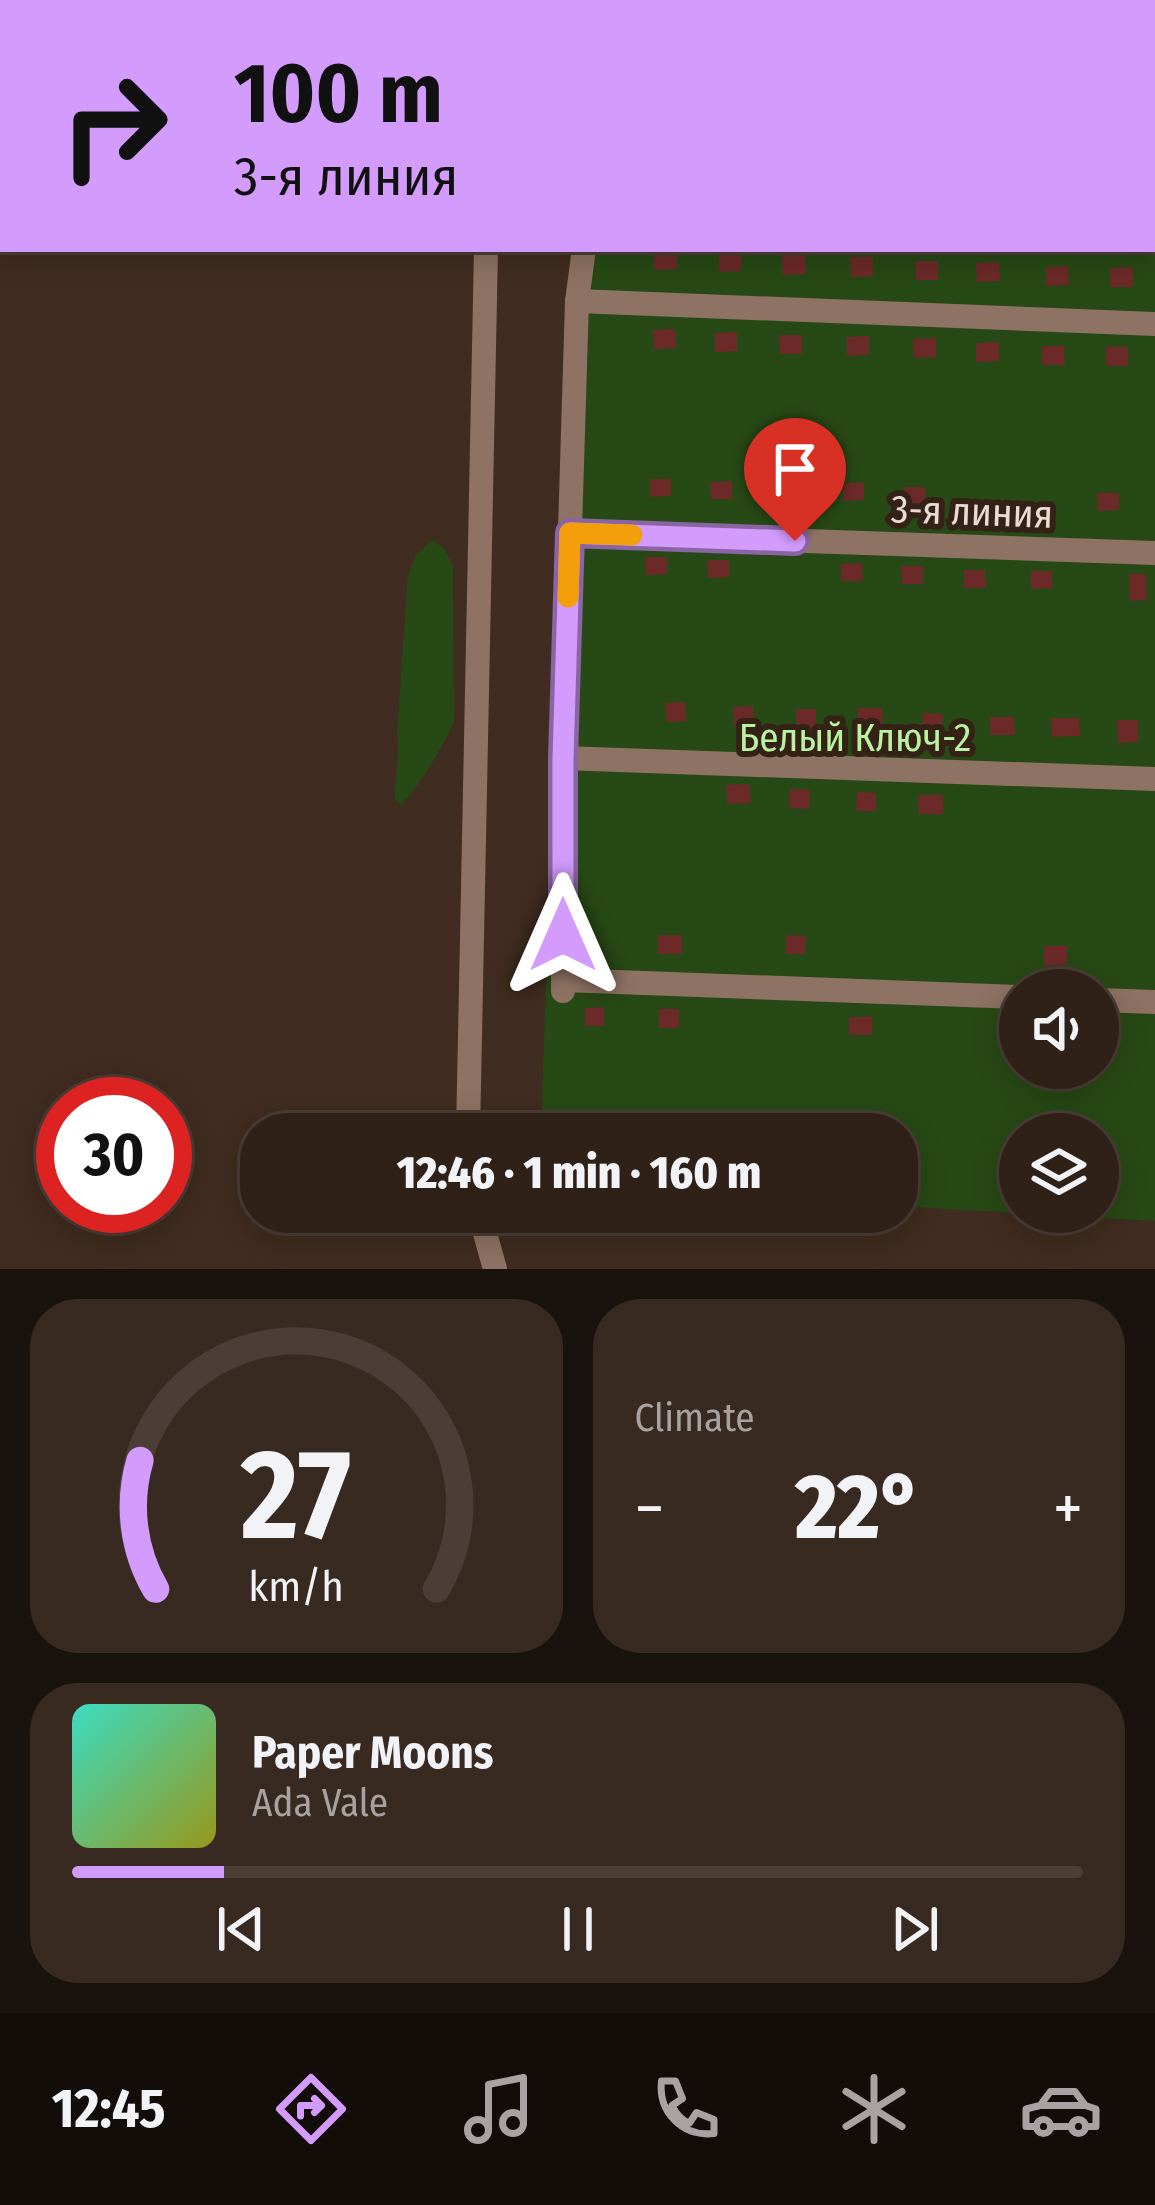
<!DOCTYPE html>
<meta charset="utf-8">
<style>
:root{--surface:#302118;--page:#382921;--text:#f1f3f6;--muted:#a8a3a2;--line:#4b3e37;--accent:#d39cfc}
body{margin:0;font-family:"Fira Sans Condensed",sans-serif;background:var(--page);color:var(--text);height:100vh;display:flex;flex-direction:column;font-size:45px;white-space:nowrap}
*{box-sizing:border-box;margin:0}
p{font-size:39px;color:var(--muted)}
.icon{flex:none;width:66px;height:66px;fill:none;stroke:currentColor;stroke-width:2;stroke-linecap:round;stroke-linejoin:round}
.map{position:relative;height:1269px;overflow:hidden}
.drawer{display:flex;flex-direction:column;gap:30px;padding:30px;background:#1a120d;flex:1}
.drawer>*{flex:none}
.banner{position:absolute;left:0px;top:0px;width:1155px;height:252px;box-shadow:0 6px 30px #0003,0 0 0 3px var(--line);background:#d39cfc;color:#111;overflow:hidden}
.buttons{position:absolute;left:999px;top:969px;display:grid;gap:24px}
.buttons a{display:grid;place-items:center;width:120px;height:120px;border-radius:50%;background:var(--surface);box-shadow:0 6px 30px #0003,0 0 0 3px var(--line);font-size:60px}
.speed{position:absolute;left:36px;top:1077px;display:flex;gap:24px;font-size:60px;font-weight:700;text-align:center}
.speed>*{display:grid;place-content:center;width:156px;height:156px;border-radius:50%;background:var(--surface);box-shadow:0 6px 30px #0003,0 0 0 3px var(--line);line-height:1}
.speed .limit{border:18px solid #d22;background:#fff;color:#111}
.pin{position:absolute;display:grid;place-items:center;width:102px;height:102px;color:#fff;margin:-123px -51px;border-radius:50% 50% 50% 0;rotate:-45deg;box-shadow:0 0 12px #0007}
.pin .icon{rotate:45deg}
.me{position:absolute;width:132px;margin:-66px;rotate:0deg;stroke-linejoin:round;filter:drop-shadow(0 0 9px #0008)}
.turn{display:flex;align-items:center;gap:42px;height:252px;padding:0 36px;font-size:54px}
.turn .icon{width:156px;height:156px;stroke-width:2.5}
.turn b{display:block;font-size:84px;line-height:102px}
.big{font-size:90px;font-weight:800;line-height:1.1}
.drawer .card{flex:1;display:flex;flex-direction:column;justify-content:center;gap:18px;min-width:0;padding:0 42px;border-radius:48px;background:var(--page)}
.drawer .dial{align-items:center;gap:0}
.dial svg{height:312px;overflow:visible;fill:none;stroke:var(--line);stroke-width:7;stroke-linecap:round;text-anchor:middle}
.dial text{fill:var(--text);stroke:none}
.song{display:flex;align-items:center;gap:36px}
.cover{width:144px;height:144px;border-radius:18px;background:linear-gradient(135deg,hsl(170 70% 55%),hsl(60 70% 35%))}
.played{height:12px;border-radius:6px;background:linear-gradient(90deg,var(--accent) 15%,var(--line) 15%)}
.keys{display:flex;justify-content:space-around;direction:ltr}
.heat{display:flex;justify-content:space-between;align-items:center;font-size:66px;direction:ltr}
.drawer .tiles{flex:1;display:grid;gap:30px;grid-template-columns:1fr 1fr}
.card:last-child{grid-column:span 2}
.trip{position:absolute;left:240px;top:1113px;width:678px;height:120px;border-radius:48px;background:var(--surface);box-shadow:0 6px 30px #0003,0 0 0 3px var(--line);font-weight:800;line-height:120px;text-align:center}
.dock{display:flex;height:192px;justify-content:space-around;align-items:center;background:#130d0a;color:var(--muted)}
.dock .icon{width:84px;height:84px}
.dock .selected{color:var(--accent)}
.dock b{font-size:54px;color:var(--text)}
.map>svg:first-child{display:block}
</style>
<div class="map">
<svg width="1155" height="1269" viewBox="0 0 1155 1269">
<rect width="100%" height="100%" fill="#402c20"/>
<g fill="#274915" fill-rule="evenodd">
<path d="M577,0h578v1221l-258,-15v-72h-356l29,-885h582v-246zM1020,990h78v78h-78zM1020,1134h78v78h-78z"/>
<path d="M432,540l12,8 9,18 1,155c-3,13 -43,79 -54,84l-5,-6c0,-23 5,-42 2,-65l11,-159 8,-20z"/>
</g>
<g fill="#6b2a28">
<polygon points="677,250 677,269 654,270 654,251"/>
<polygon points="741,252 741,271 719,272 719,253"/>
<polygon points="805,253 806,274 783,275 782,254"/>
<polygon points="850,257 873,257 873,276 851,277"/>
<polygon points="915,261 938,261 938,280 916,280"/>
<polygon points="999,262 1000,281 977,282 976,263"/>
<polygon points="1068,266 1069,285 1046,286 1046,267"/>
<polygon points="1133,267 1133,287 1110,287 1110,268"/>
<polygon points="675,329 676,348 654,349 653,330"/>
<polygon points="737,332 737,351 715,352 715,333"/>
<polygon points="779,335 802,335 802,354 780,354"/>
<polygon points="869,336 869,355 847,356 847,337"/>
<polygon points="936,338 936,357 914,358 913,339"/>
<polygon points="999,342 999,361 976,362 976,343"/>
<polygon points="1042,346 1064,346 1065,365 1042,365"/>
<rect x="1106" y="347" width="22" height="19"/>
<polygon points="650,479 671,479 671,496 650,497"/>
<polygon points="732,481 732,499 711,499 710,482"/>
<polygon points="796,482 796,500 775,500 775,483"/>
<polygon points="843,483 864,483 864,500 843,501"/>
<polygon points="904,487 925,487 926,504 904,504"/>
<polygon points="1097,493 1119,493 1119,510 1098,511"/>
<polygon points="645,557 667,557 667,574 646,575"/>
<polygon points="707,560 729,560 729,577 708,578"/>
<polygon points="862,563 863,581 841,581 841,564"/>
<polygon points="901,566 923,566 923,584 902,584"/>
<polygon points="964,570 985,570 986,588 964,588"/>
<polygon points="1031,571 1052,571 1052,588 1031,589"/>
<polygon points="1129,574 1146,574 1147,600 1130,601"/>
<polygon points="685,702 686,721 667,722 665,703"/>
<polygon points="753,706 754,725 734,726 733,707"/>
<polygon points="858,708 882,708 883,726 858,727"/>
<polygon points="796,709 816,709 816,728 796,727"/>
<polygon points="923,713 943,714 942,732 922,732"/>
<polygon points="990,717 1014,717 1015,735 990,735"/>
<polygon points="1051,718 1079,718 1080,736 1052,737"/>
<polygon points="1117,720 1138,720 1138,742 1118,743"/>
<polygon points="749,784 751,803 727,804 726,785"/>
<polygon points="790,789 810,790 809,809 789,808"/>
<polygon points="857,792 876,793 876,811 856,811"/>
<polygon points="918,795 943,795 943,814 919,814"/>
<rect x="658" y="935" width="24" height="19"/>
<polygon points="786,935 806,936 805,954 786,954"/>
<polygon points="1044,946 1067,946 1067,965 1044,966"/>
<polygon points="604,1007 604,1026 585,1026 585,1008"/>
<rect x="659" y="1009" width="20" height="19"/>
<rect x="849" y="1017" width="23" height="18"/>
</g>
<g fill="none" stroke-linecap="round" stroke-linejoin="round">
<g stroke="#8e7263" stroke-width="24">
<polyline points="583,0 583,3"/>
<polyline points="491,3 491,0"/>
<polyline points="1152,100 1155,100"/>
<polyline points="577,301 1155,324"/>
<polyline points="570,533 1155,553"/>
<polyline points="563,758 1155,779"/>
<polyline points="564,980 1020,997"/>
<polyline points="563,991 563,758 577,301 584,249"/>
<polyline points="1098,1000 1155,1002"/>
<polyline points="468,1134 486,249"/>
<polyline points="479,1212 495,1269"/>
</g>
</g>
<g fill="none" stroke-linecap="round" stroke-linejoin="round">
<defs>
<polyline id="route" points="563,935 563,758 570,533 795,541"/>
</defs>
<use href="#route" stroke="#8965a4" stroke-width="30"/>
<use href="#route" stroke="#d39cfc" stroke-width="21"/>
<polyline stroke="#f59e0b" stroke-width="21" points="568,597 570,533 632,535"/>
</g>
<g text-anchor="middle" stroke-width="12" stroke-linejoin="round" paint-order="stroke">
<g font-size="39" fill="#e9dcd4" stroke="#352216">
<text transform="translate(972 511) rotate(2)" y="14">3-я линия</text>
</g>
<g font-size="39" fill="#baf3a0" stroke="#352216">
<text x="855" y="751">Белый Ключ-2</text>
</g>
</g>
</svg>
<div class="buttons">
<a><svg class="icon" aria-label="sound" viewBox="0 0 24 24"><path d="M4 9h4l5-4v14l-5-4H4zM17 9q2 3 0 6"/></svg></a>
<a><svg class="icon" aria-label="layers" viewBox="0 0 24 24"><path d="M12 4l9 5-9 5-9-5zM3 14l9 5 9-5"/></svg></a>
</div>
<div class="speed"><div class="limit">30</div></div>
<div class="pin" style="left:795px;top:541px;background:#d93025"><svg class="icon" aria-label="arrive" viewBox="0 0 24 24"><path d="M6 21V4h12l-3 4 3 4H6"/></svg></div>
<svg class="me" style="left:563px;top:935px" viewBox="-20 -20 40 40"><path d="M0-17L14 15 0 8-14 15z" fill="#d39cfc" stroke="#fff" stroke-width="4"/></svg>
<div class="trip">12:46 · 1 min · 160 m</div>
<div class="banner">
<div class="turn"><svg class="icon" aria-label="right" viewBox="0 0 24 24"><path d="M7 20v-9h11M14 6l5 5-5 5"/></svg><div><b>100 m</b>3-я линия</div></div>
</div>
</div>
<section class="drawer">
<div class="tiles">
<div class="card dial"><svg viewBox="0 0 100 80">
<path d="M14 69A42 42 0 1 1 86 69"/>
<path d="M14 69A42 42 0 0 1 10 36" stroke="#d39cfc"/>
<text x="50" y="56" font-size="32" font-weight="700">27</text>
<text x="50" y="72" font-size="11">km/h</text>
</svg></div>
<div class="card"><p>Climate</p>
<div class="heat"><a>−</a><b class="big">22°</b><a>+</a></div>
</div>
<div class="card">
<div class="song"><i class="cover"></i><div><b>Paper Moons</b><p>Ada Vale</p></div></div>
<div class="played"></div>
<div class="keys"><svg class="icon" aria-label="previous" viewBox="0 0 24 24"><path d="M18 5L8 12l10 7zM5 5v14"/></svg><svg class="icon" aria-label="pause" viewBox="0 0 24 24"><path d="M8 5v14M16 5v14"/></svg><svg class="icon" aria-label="next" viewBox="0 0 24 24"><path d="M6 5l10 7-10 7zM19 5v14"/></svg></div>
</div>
</div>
</section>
<nav class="dock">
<b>12:45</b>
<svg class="icon selected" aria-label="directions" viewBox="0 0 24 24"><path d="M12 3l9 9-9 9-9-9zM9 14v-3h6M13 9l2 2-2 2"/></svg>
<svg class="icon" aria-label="music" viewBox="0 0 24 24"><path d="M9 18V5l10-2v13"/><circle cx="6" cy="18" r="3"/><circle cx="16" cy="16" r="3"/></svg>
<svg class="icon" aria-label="phone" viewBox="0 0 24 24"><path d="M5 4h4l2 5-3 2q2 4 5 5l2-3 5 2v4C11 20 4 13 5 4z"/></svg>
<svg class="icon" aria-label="climate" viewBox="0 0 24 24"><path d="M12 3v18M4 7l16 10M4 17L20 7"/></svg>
<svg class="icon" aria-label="car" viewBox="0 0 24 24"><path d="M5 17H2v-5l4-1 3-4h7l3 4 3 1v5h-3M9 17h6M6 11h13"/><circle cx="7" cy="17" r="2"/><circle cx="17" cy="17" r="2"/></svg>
</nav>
